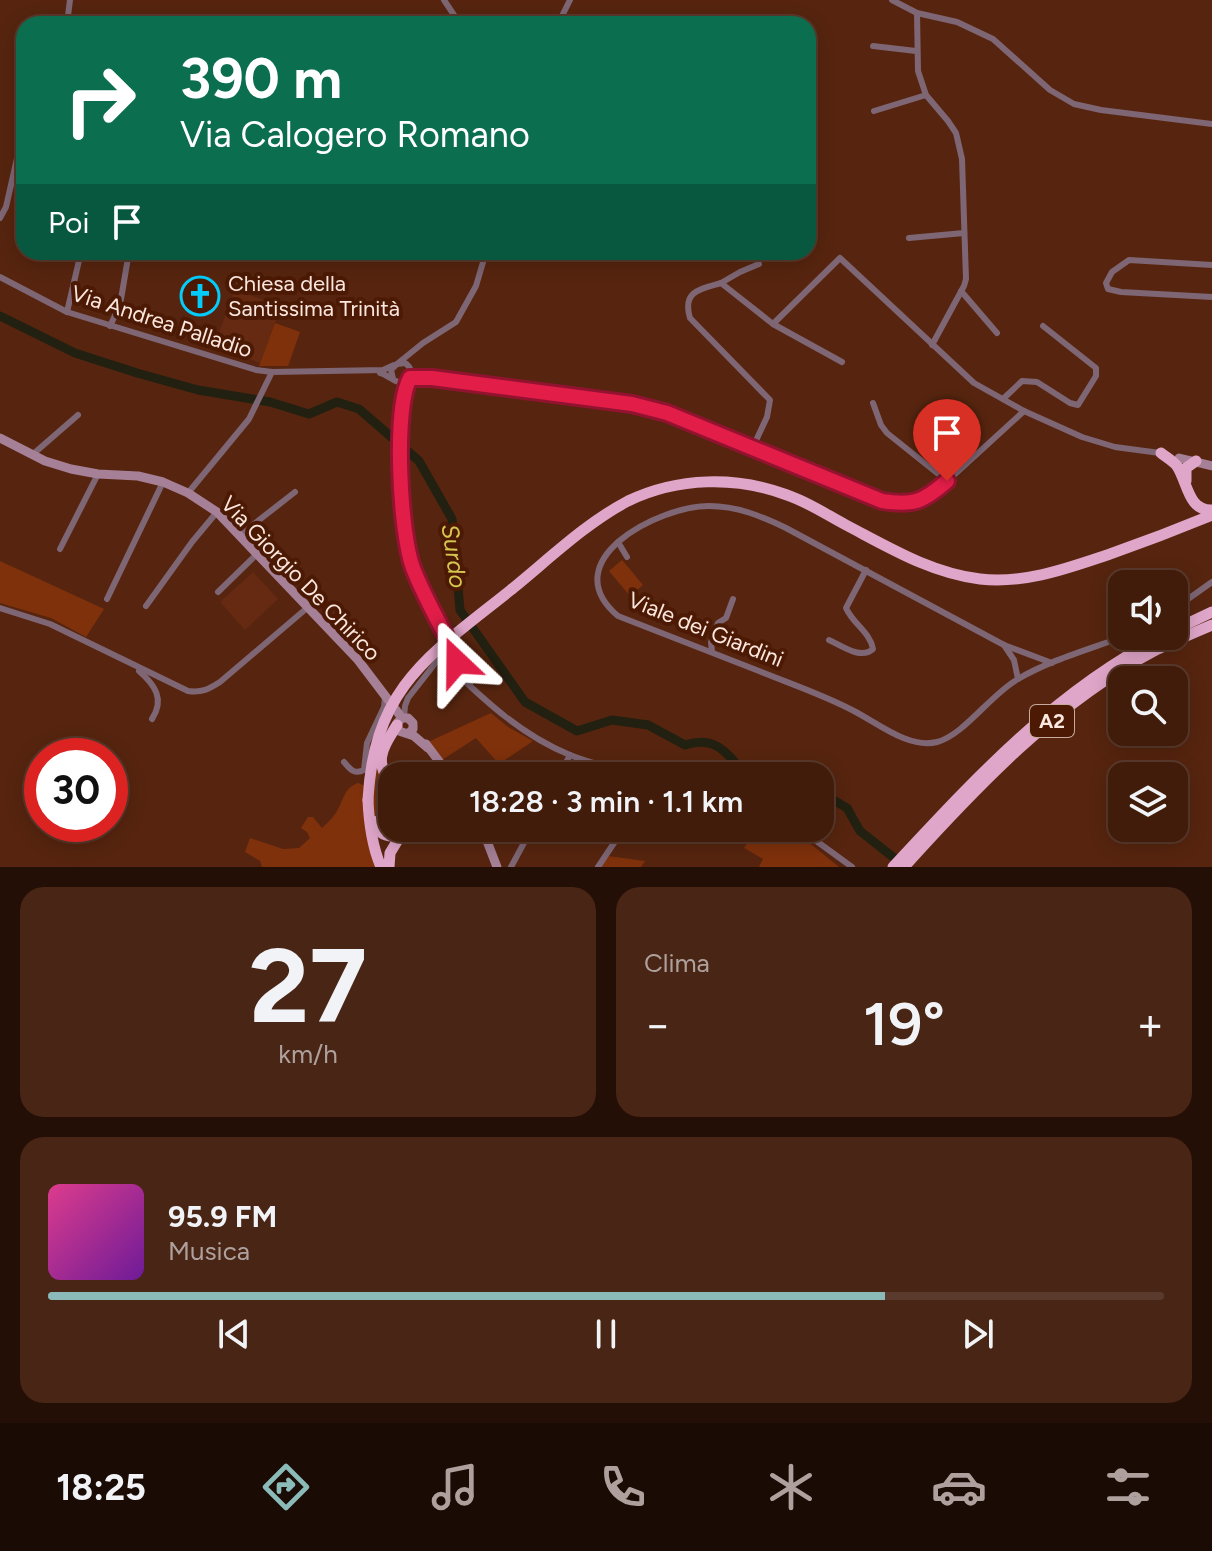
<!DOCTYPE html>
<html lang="it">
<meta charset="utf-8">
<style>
:root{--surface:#411c0b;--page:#482514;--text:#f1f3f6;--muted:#aea19d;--line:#5a3a2c;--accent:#8bbbb9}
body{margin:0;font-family:Figtree,sans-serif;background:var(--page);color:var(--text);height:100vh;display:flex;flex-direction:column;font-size:30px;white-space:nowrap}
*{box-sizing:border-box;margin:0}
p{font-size:26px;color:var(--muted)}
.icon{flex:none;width:44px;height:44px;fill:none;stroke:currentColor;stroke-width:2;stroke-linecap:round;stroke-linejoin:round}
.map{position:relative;height:867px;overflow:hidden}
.sheet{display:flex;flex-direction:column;gap:20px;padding:20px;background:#240f06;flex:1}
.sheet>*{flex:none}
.banner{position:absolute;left:16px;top:16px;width:800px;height:244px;border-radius:24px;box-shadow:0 4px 20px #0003,0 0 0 2px var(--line);background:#0b6e4f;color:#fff;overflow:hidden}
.controls{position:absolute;left:1108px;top:570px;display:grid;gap:16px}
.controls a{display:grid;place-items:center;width:80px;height:80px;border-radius:16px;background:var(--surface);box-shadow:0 4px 20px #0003,0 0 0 2px var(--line);font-size:40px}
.speed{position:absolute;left:24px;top:738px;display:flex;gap:16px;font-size:40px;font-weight:700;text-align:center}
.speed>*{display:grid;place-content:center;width:104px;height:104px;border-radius:50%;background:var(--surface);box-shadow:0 4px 20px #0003,0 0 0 2px var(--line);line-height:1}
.speed .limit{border:12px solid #d22;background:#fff;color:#111}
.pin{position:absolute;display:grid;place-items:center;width:68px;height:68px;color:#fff;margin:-82px -34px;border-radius:50% 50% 50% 0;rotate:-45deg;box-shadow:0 0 8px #0007}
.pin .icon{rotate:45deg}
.me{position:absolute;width:88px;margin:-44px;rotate:337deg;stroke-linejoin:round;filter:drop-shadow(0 0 6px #0008)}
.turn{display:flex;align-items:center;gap:28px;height:168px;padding:0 32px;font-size:36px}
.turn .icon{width:104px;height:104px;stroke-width:2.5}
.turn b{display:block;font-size:56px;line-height:68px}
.then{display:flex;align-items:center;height:76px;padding:0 32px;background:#0003;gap:16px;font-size:30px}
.big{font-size:60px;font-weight:600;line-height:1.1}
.sheet .tile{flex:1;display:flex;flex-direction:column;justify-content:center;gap:12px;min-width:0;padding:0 28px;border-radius:24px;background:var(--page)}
.sheet .dial{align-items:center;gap:0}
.dial b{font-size:104px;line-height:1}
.song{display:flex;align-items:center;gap:24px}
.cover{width:96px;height:96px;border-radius:12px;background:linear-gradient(135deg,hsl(330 70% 55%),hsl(280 70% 35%))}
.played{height:8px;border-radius:4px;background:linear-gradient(90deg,var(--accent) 75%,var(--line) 75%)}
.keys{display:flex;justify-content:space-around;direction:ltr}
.heat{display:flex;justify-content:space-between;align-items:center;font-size:44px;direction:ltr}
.sheet .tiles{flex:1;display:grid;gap:20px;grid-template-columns:1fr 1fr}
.tile:last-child{grid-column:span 2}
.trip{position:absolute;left:378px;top:762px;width:456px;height:80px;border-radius:24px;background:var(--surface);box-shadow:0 4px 20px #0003,0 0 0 2px var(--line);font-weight:600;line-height:80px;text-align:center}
.menu{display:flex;height:128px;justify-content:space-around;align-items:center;background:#1a0b04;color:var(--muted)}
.menu .icon{width:56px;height:56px}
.menu .current{color:var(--accent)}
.menu b{font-size:36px;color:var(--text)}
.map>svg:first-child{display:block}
</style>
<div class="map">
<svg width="1212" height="867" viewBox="0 0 1212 867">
<rect width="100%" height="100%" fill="#57250f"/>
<g fill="#652a11">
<polygon points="235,289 281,307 260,363 214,346"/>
<polygon points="253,572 278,599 245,630 220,602"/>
</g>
<g fill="#7f310b">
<polygon points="275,323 300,332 288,366 259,366"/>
<polygon points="622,560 643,585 630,596 609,571"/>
<polygon points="0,561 104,609 86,637 51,618 0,603"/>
<polygon points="491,713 508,727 533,741 499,764 476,738 442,760 428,742"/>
<polygon points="376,768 392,798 392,828 402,828 393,834 377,823 372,802"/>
<path d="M358,783l7,3 10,81h-113l-2,-6 -15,-9 5,-14 33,11 16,-1 11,-10 -3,-6 -6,-4 7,-11h5l9,11c5,-5 11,-10 15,-17 7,-12 7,-23 21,-28z"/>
<polygon points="757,828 782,828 812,845 839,867 759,867 763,859 744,848"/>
<polygon points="608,856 645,861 641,867 600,867"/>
</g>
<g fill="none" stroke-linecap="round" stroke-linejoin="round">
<g stroke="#222010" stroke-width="9">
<path d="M0,316l75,37 62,20 61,17 72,12 39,12 28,-12 22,7 60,52 33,58 8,91 65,92 52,29 35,-11 36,5 37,20c32,-10 43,9 61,31"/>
<polyline points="820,792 847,808 860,831 903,865"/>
</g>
<g stroke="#7e6674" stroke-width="6">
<polyline points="444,0 460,24"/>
<polyline points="892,0 917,13 957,22 993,39 1050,90 1074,104 1101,110 1212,124"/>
<polyline points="917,13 918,71 926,95 948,121 956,133 962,159 966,279 964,286 932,345"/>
<polyline points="67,24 70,0"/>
<polyline points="558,24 570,0"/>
<polyline points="873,46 916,51"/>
<polyline points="874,111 926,95"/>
<polyline points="0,218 6,207 18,154 24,155"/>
<polyline points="909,238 964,233"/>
<polyline points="1212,265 1129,260 1112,272 1106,283 1108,289 1121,292 1212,297"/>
<polyline points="0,277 67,312 256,370 272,372 383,370 394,365"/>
<polyline points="721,283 740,272 759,264"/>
<polyline points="961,291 997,333"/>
<polyline points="67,312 81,252"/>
<polyline points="773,324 840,258 974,383 1024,411 1082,437 1115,447 1160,453"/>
<polyline points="110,326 120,305 129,252"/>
<polyline points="397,364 423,343 456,322 476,286 486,252"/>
<path d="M380,373c9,2 14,10 23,10l7,-5c2,-6 1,-11 -5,-15l-8,1 -6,6 2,9"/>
<polyline points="410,378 432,378 632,404 667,413 882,501 902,505 922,500 942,486 1024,411"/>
<path d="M408,380c-13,36 -9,152 5,188 11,29 27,56 40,83"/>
<polyline points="1003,399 1022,381 1037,382 1070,403 1078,405 1096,376 1096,368 1043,326"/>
<polyline points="873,403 881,425 887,433 947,481"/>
<path d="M753,447l14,-30 3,-17 -80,-82c-8,-27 10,-29 31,-35l52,41 69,38"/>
<polyline points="32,455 78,415"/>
<polyline points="188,493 249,419 272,372"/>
<polyline points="240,535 295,492"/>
<polyline points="618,542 627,557"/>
<polyline points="60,549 98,474"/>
<polyline points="218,592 257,554"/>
<polyline points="107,599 163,482"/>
<polyline points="146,606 192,542 217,512"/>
<path d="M0,608l50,16 138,67c14,2 21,-2 32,-9l87,-74"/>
<polyline points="1174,609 1212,582"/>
<path d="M829,640c13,6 32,20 44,9 -3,-17 -20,-25 -27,-41l20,-38"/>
<polyline points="1004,645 1014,660 1018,679"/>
<circle cx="449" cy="659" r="8"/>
<polyline points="712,652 711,642 718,623 726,618 733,599"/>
<polyline points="457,659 470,683"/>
<path d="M1052,663l-48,-18 -218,-117c-25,-12 -49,-22 -77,-22 -51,0 -156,55 -91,110 47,18 94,37 141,55 32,13 65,24 95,40 25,13 55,38 83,31 27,-7 54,-48 81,-63 32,-19 72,-30 107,-43"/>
<path d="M450,667c36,35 73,69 120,88 22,9 47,14 71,21"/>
<path d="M139,671c16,14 26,28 13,48"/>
<polyline points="404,717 405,706 408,698 441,656"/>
<path d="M344,762c6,7 10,13 20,8l3,-27 17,-36 1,-9"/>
<polyline points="559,776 570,755"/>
<polyline points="795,828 804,832 852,867"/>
<polyline points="511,867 532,828"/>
<polyline points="598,867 624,828"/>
</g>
<g stroke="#a58096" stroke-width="9">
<polyline points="0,438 45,461 71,469 98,474 138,476 163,482 188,493 217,512 358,660 402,718"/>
<polyline points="1179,458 1212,466"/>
<polyline points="408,734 413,729 413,723 408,718 402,718 397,723 399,731 414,736 428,748"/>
<polyline points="426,744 450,776"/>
<polyline points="482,828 497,867"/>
</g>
<g stroke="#e0a6c9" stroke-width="11">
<path d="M1161,453c5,4 12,8 16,13 11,17 11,45 35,44"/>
<polyline points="1186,481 1186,468 1196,461"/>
<path d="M512,589c37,-30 74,-66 116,-88 50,-24 108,-25 159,-6 21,7 40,20 59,30 44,23 85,48 134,54 46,5 88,-11 130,-25 34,-12 68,-25 102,-39"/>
<polyline points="1174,630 1212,612"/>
<path d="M392,788c-18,-28 -11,-37 5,-63"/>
<path d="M368,800c1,23 4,46 13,67"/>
<path d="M373,821c5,13 14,17 27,14"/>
<polyline points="389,867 390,853 405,828"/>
<path d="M893,867c82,-88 161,-175 270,-231"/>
<path d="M904,867c74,-82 153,-165 252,-217 18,-9 37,-17 56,-25"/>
</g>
<path stroke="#e0a6c9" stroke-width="11" d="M368,800c6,-114 63,-146 144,-211"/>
</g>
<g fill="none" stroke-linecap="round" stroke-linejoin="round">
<defs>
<path id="route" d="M457,662v-7l-4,-4c-13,-28 -29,-54 -40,-83 -13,-34 -20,-159 -3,-190h22l200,26 35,9 215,88c31,5 41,1 65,-20"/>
</defs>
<use href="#route" stroke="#92132f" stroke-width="20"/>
<use href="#route" stroke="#e11d48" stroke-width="14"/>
</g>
<defs>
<symbol id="church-ring" viewBox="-11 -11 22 22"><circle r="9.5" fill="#4c1a04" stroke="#04cbf9" stroke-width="1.5"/><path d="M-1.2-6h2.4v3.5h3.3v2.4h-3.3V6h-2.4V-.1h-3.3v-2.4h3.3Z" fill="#04cbf9"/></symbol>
</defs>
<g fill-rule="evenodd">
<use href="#church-ring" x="178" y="274" width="44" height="44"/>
</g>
<g text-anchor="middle" stroke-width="8" stroke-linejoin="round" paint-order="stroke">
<rect fill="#4c1a04" stroke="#c6aa9d" stroke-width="2" x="1030" y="705" width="44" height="32" rx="6"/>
<g font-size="20" font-weight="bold" fill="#fbe7df">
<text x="1052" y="728">A2</text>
</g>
<g font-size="22" fill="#fbe7df" stroke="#4c1a04" text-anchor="start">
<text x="228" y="291">Chiesa della<tspan x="228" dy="25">Santissima Trinità</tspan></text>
</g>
<g font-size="22" fill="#fbe7df" stroke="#4c1a04">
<text transform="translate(162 321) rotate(18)" y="8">Via Andrea Palladio</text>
<text transform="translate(301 578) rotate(46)" y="8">Via Giorgio De Chirico</text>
<text transform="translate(706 629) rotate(22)" y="8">Viale dei Giardini</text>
</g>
<g font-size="24" font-style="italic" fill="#d5c650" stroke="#4c1a04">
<text transform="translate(454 556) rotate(82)" y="8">Surdo</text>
</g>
</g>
</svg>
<div class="controls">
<a><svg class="icon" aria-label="sound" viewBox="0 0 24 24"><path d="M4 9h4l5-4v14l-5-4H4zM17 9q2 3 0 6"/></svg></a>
<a><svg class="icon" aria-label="search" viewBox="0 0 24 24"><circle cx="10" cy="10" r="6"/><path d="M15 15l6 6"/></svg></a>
<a><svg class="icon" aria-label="layers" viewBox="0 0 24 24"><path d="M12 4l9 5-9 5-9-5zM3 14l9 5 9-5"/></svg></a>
</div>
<div class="speed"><div class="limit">30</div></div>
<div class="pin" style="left:947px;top:481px;background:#d93025"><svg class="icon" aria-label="arrive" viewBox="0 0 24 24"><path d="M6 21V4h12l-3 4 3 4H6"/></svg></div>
<svg class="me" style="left:457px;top:662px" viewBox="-20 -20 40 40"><path d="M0-17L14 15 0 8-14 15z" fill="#e11d48" stroke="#fff" stroke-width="4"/></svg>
<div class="trip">18:28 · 3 min · 1.1 km</div>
<div class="banner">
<div class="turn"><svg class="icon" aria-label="right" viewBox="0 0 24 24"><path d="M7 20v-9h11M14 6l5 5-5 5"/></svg><div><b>390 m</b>Via Calogero Romano</div></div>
<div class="then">Poi<svg class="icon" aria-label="arrive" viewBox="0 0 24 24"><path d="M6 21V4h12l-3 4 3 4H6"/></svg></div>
</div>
</div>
<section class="sheet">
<div class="tiles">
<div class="tile dial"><b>27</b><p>km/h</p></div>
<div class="tile"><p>Clima</p>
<div class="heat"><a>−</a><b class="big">19°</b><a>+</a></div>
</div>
<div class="tile">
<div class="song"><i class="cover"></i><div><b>95.9 FM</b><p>Musica</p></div></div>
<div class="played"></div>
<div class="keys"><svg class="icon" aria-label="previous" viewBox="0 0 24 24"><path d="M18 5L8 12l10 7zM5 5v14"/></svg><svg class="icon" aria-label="pause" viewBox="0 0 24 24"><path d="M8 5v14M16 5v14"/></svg><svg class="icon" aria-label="next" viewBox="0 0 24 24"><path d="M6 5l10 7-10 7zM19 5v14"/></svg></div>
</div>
</div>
</section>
<nav class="menu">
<b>18:25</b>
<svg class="icon current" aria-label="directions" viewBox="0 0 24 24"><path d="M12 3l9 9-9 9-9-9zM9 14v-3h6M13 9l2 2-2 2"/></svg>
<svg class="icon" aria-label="music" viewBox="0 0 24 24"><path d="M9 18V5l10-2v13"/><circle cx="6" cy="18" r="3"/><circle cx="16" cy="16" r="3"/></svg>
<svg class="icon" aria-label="phone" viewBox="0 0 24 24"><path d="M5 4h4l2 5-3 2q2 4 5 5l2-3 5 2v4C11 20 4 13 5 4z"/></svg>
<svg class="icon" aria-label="climate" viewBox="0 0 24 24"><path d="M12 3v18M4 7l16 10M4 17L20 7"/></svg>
<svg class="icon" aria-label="car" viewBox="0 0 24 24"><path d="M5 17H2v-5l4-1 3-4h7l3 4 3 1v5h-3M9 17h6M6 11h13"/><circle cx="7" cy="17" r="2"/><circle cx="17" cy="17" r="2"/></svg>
<svg class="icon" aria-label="filters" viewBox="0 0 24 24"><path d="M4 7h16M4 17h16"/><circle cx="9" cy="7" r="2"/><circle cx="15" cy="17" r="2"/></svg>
</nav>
